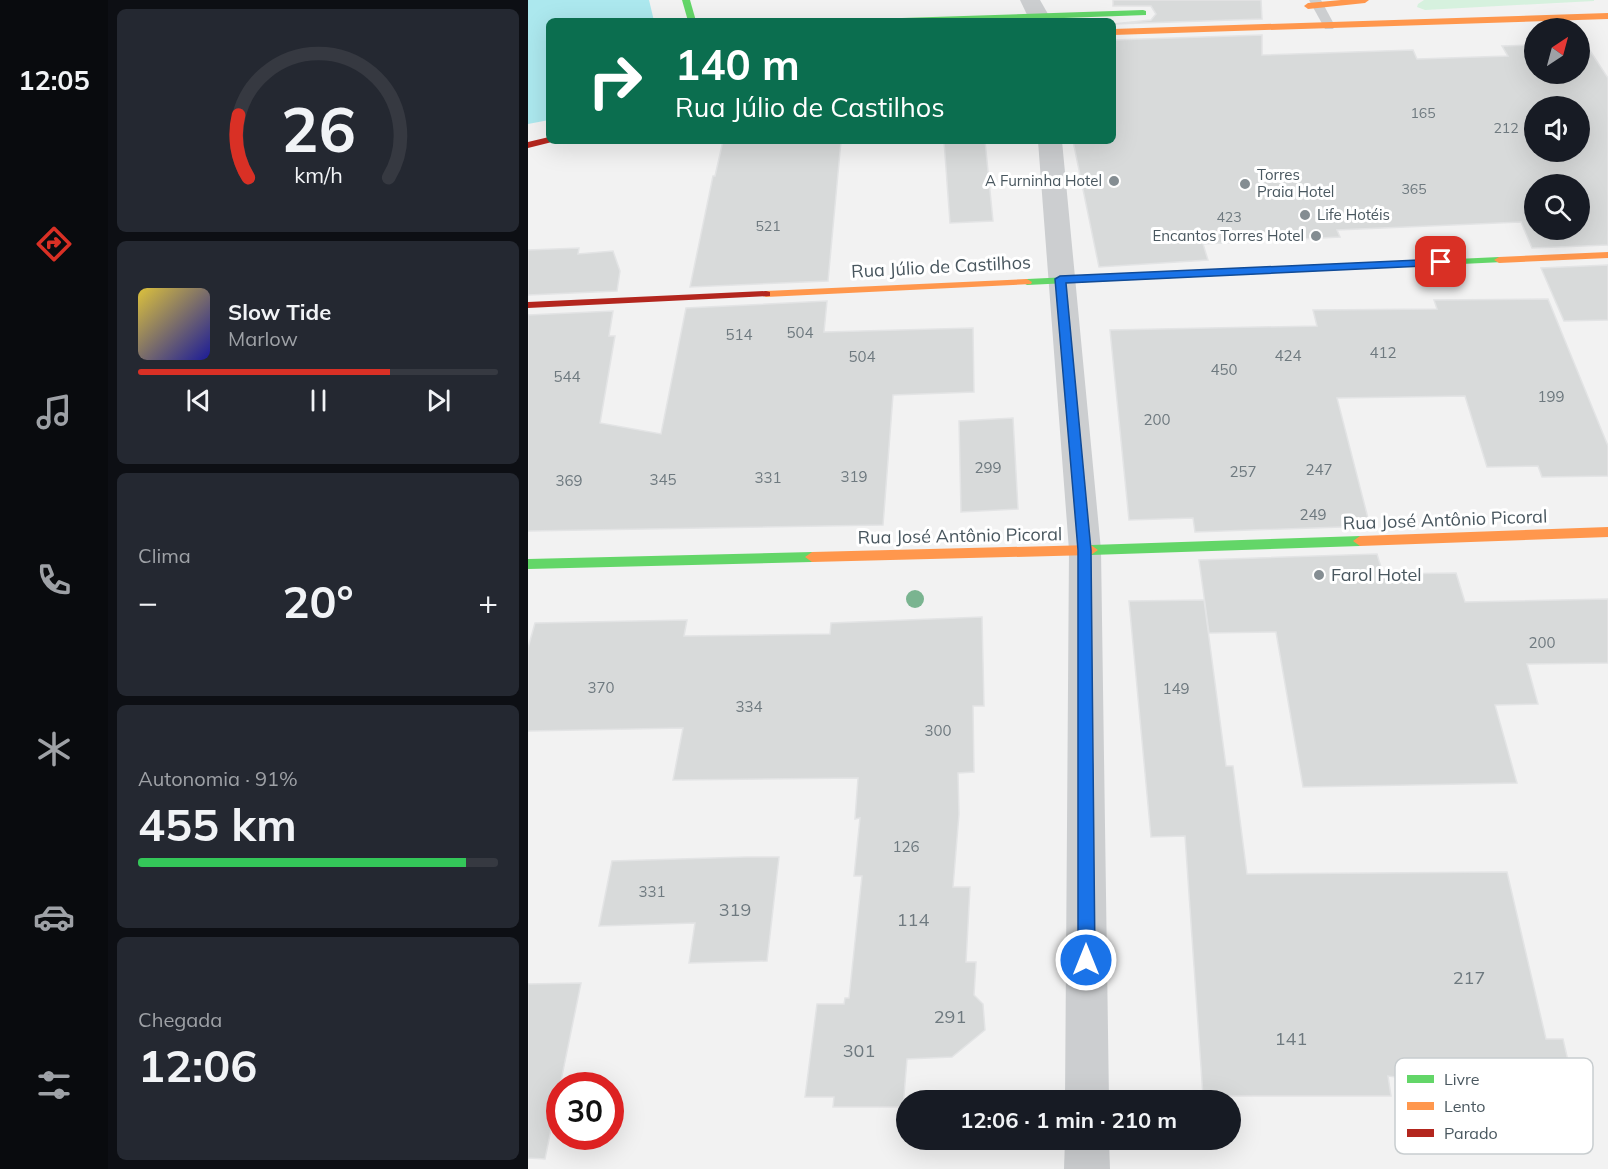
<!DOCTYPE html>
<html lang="pt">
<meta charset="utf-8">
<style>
:root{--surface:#171b24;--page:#242831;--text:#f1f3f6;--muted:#9ea1a6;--line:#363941;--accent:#d93025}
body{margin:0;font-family:Mulish,sans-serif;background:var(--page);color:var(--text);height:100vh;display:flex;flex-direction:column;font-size:22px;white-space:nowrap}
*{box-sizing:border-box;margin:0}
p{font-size:20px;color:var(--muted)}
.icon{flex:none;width:33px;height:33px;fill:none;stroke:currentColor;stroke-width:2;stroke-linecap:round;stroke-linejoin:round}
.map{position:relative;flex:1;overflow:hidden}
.panel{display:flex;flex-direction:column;gap:9px;padding:9px;background:#0d0f14;width:420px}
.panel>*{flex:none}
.banner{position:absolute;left:18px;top:18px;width:570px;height:126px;border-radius:9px;box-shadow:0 6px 24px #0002;background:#0b6e4f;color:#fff;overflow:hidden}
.needle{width:39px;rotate:36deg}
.fabs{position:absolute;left:996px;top:18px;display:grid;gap:12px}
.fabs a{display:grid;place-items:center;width:66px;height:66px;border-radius:50%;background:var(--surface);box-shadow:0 6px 24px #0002;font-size:30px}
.speed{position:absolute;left:18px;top:1072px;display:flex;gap:12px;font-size:30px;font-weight:700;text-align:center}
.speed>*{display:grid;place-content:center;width:78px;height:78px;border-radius:50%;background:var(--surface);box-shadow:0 6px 24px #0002;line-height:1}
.speed .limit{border:9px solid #d22;background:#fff;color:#111}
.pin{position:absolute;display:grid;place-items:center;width:51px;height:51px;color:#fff;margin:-26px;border-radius:12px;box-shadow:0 3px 9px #0006}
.me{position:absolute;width:66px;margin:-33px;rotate:0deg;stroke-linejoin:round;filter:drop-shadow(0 0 4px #0008)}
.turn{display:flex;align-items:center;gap:21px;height:126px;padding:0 30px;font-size:27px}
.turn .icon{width:78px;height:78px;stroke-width:2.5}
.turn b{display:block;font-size:42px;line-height:51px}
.big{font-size:45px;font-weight:700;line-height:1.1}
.panel .widget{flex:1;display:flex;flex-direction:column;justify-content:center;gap:9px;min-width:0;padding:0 21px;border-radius:9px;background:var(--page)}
.panel .dial{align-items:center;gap:0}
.dial svg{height:156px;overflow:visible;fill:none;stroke:var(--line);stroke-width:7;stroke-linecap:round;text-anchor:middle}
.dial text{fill:var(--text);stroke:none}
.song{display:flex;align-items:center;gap:18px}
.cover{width:72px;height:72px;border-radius:9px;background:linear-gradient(135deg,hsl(50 70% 55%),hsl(240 70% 35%))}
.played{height:6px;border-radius:3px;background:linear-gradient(90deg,var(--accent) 70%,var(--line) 70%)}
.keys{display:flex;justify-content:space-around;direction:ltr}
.heat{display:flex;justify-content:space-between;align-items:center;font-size:33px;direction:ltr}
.charge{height:9px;border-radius:4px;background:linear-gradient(90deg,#34c759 91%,var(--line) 0)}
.trip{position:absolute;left:368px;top:1090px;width:345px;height:60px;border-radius:30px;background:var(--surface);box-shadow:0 6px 24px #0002;font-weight:700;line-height:60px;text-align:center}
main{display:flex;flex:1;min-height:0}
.tabs{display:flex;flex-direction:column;width:108px;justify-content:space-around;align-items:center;background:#090b0e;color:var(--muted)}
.tabs .icon{width:42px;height:42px}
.tabs .active{color:var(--accent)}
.tabs b{font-size:27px;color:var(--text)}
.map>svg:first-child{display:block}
</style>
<main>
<nav class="tabs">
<b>12:05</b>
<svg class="icon active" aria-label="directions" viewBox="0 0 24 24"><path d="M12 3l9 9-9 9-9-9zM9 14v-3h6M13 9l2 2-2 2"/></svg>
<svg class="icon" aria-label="music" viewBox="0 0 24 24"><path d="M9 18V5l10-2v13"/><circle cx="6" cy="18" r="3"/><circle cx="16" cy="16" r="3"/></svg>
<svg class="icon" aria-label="phone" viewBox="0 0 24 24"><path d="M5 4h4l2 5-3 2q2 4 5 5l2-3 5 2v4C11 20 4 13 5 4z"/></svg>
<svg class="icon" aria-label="climate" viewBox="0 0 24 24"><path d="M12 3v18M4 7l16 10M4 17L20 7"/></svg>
<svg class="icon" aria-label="car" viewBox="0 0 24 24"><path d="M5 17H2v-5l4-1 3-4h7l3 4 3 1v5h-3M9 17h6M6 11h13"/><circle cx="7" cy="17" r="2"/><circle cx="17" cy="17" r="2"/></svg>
<svg class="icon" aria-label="filters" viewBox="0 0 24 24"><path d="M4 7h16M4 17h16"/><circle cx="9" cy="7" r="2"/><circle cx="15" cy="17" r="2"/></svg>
</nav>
<section class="panel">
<div class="widget dial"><svg viewBox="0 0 100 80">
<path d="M14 69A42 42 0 1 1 86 69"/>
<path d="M14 69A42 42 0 0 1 9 37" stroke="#d93025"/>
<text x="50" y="56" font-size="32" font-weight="700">26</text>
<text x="50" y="72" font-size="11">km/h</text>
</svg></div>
<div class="widget">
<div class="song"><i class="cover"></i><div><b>Slow Tide</b><p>Marlow</p></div></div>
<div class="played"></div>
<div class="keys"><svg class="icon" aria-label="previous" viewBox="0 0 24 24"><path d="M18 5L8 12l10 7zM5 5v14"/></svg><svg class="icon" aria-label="pause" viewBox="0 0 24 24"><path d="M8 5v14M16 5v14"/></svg><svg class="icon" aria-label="next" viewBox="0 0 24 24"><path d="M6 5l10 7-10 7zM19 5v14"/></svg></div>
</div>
<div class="widget"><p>Clima</p>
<div class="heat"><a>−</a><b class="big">20°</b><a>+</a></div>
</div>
<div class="widget"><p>Autonomia · 91%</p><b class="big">455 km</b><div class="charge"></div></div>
<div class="widget"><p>Chegada</p><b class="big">12:06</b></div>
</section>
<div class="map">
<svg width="1080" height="1169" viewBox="0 0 1080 1169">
<rect width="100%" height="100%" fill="#f2f2f2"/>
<polygon fill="#d6f1de" points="896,0 1066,0 1066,1 897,10 889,7 890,4"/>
<polygon fill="#ace8ee" points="0,0 121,0 126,21 21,21 21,120 0,124"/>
<g fill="#d8dada" stroke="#e3e4e5" stroke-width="1.5" fill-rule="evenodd">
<polygon points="585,0 733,0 734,19 585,24 623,20 628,14 623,6 585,6"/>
<path d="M734,35v20l151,-5 4,9 91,-3 -6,-10 32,-1v29h46v-31h5l23,35v167l-76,3 -11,-26 -184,8 3,7 -137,7 5,16 -109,7 -26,-126h40v-101zM1006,106h46v46h-46zM1006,184h46v46h-46z"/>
<polygon points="195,141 313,141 300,281 162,287 185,176 187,176"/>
<polygon points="416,141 457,141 465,221 422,223"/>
<polygon points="51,248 50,254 85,251 92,271 89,291 0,295 0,250"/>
<polygon points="1080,265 1080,320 1036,321 1013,268"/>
<polygon points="1020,299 1080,446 1080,476 1014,477 1010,466 959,467 937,396 809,398 842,526 667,532 665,518 601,520 582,330 789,326 785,310 909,309 906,300"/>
<polygon points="299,301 296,332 445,328 446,392 365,395 355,525 0,531 0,315 85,311 81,336 87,336 72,423 133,434 158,308"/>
<polygon points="485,418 490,509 433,512 431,421"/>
<polygon points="849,554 855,574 928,573 937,602 1080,599 1080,663 999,664 1010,704 967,705 989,783 775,787 748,632 681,633 671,560"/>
<polygon points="676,600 698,766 705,766 719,874 979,872 1018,1039 1035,1039 1044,1078 965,1088 860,1076 863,1096 675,1096 657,836 623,837 601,601"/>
<polygon points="454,617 456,706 445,706 446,772 430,773 431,814 425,887 442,887 438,962 448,962 446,995 455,1004 457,1030 424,1057 379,1059 375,1107 305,1107 306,1097 277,1097 289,1004 316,1004 317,998 321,998 334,876 326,876 332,818 327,819 330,778 145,780 155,728 0,731 0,648 7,623 159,620 156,636 302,634 303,623"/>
<polygon points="218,857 251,857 239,961 161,963 167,923 71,926 84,861"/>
<polygon points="53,983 17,1159 0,1158 0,984"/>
</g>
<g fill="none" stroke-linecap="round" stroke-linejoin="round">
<polygon fill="#ccced0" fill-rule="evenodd" points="781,0 793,0 807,26 805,29 797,29"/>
<g fill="#ccced0" fill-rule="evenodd">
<polygon points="492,0 512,0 524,21 502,21"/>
<polygon points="510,141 534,141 573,550 581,1101 537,1101 541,550"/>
<polygon points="537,1140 581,1140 582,1169 536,1169"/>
</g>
<g fill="#63d668" fill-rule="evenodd">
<polygon points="154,0 162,0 168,21 160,21"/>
<polygon points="615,10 618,11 618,15 453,21 370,21 374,18"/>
<polygon points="971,257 976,260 975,262 499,285 494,282 499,279"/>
<polygon points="832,536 839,541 832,546 563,555 556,550 563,545"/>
<polygon points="284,552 291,557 284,562 0,569 0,559"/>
</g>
<g fill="#ff974d" fill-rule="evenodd">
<polygon points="813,0 841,0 837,3 780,9 776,6 780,3"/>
<polygon points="1080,13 1080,19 585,35 585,29"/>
<polygon points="1080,252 1080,258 971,263 966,260 971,257"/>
<polygon points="499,279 504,282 503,284 238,297 232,294 238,291"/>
<polygon points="1080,527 1080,537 832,546 825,541 832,536"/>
<polygon points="563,545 570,550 563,555 284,562 277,557 284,552"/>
</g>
<g fill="#b3261e" fill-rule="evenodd">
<polygon points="21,137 21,141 24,142 0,148 0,142"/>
<polygon points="238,291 242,292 242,296 0,308 0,302"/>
</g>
</g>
<circle fill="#7ab490" cx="387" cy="599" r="9"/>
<polygon fill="#1a73e8" stroke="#114b97" stroke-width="1.5" points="913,259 919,262 917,265 538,283 563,550 567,960 564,966 558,968 552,966 550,960 550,550 527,279 532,276"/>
<g fill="#848d92" stroke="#fff" stroke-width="2">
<circle cx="586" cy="181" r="6"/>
<circle cx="717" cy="184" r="6"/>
<circle cx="777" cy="215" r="6"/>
<circle cx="788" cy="236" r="6"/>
<circle cx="791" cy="575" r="6"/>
</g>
<g text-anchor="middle" stroke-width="6" stroke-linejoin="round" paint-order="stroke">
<g font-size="14" fill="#6e797f">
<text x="895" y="118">165</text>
<text x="978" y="133">212</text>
<text x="886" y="194">365</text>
<text x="701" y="222">423</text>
<text x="240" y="231">521</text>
</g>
<g font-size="15" fill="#49575f" stroke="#fff" text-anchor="start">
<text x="729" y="180">Torres<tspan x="729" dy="17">Praia Hotel</tspan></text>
<text x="574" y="186" text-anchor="end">A Furninha Hotel</text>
<text x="789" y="220">Life Hotéis</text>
<text x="776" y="241" text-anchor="end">Encantos Torres Hotel</text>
</g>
<g font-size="15" fill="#6e797f">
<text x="272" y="338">504</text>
<text x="211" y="340">514</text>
<text x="855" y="358">412</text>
<text x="760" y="361">424</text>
<text x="334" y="362">504</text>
<text x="696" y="375">450</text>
<text x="39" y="382">544</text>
<text x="1023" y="402">199</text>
<text x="629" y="425">200</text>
<text x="460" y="473">299</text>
<text x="791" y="475">247</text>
<text x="715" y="477">257</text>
<text x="326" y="482">319</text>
<text x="240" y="483">331</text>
<text x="135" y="485">345</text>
<text x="41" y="486">369</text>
<text x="785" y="520">249</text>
<text x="1014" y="648">200</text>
<text x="73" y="693">370</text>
<text x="648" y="694">149</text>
<text x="221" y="712">334</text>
<text x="410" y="736">300</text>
<text x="378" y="852">126</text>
<text x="124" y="897">331</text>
</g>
<g font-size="18" fill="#49575f" stroke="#fff">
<text transform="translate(413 267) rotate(-3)" y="6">Rua Júlio de Castilhos</text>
<text transform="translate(917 520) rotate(-2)" y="6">Rua José Antônio Picoral</text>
<text transform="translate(432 536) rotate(-1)" y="6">Rua José Antônio Picoral</text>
</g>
<g font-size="18" fill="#49575f" stroke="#fff" text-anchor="start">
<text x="803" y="581">Farol Hotel</text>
</g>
<g font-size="18" fill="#6e797f">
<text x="207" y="916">319</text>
<text x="385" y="926">114</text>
<text x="941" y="984">217</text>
<text x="422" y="1023">291</text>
<text x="763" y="1045">141</text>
<text x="331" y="1057">301</text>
</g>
</g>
<rect x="867" y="1058" width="198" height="96" rx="9" fill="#fff" stroke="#c8cdcf" stroke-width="1.5"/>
<rect x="879" y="1075" width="27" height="8" fill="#63d668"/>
<rect x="879" y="1102" width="27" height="8" fill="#ff974d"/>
<rect x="879" y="1129" width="27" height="8" fill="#b3261e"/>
<g font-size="16" fill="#49575f">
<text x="916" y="1085">Livre</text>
<text x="916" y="1112">Lento</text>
<text x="916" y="1139">Parado</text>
</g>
</svg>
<div class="fabs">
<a><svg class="needle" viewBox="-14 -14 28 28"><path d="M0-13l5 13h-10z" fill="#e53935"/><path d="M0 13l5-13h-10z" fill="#9ea1a6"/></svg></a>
<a><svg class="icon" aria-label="sound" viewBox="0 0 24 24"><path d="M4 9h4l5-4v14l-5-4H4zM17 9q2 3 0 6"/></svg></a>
<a><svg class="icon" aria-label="search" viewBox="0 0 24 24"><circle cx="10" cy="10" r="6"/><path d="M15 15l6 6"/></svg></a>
</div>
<div class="speed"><div class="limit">30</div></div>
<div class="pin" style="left:913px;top:262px;background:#d93025"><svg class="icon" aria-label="arrive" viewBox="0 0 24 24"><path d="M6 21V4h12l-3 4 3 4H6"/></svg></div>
<svg class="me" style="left:558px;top:960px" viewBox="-20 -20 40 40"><circle r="17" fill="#1a73e8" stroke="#fff" stroke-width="3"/><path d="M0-11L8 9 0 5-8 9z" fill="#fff"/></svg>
<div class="trip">12:06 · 1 min · 210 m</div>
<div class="banner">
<div class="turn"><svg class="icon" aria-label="right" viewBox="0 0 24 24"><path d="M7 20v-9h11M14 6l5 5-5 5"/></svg><div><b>140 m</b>Rua Júlio de Castilhos</div></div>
</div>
</div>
</main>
